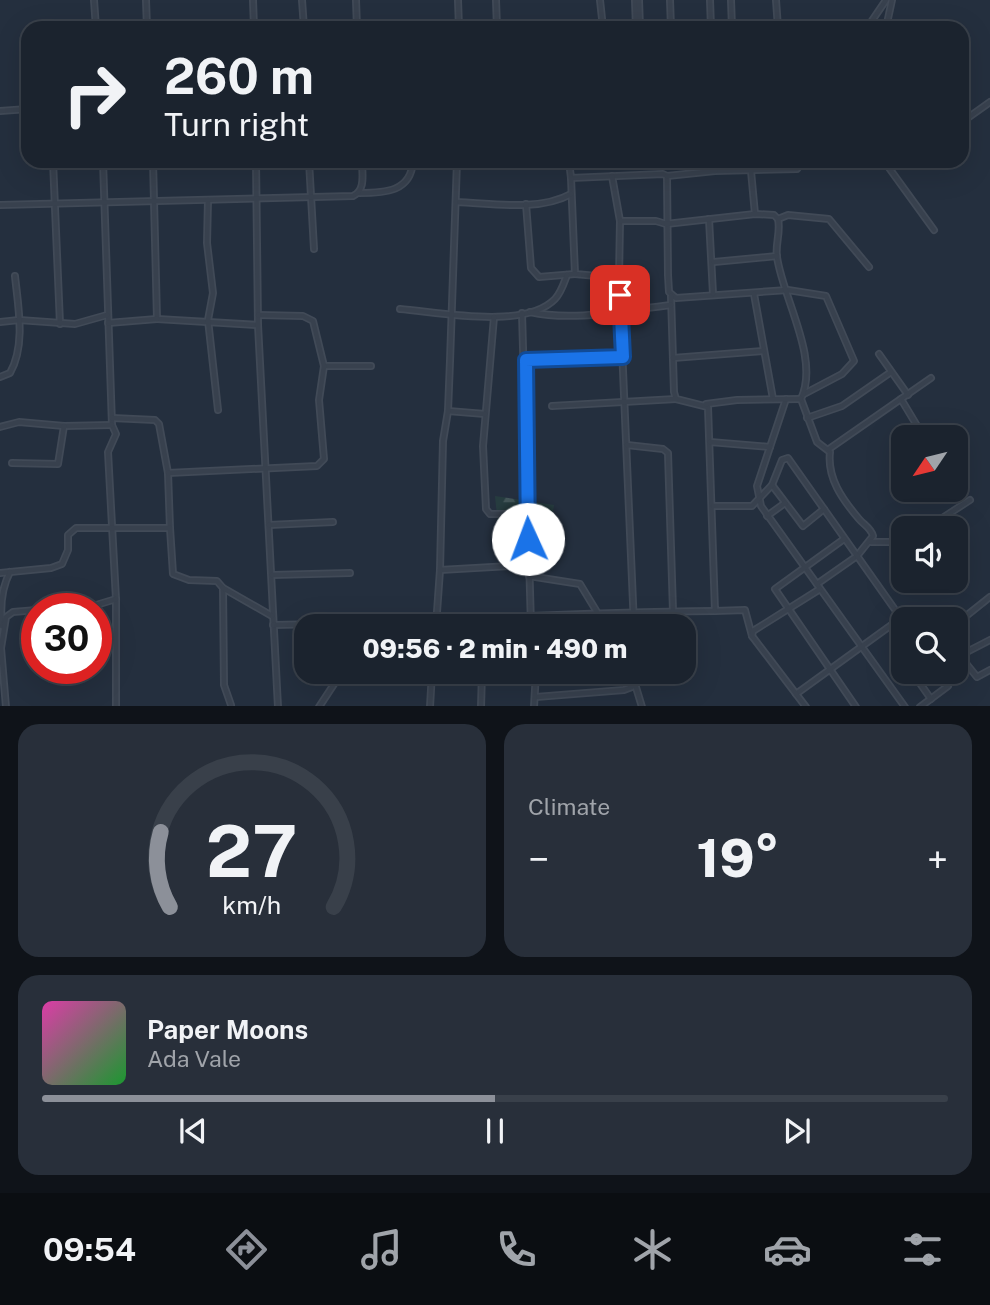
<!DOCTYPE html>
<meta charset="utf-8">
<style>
:root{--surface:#1b232e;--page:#282f3a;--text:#f1f3f6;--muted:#a0a4aa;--line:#39404a;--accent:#8c9099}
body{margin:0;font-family:"Public Sans",sans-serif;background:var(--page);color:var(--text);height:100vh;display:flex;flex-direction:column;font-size:26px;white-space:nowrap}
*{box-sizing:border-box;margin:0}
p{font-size:23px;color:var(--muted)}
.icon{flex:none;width:38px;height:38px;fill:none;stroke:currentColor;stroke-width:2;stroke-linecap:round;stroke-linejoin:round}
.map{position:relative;height:706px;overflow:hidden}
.side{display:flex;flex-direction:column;gap:18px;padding:18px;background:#0f1319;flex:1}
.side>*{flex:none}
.banner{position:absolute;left:21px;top:21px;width:948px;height:147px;border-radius:21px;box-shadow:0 7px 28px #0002,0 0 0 2px var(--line);background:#1b232e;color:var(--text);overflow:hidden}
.needle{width:46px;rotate:235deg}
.fabs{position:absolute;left:891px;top:425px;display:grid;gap:14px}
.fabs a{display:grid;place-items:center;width:77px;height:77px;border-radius:14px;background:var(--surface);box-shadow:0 7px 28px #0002,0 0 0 2px var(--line);font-size:35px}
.speed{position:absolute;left:21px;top:593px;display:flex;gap:14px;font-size:35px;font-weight:700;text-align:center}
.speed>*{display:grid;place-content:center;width:91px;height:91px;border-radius:50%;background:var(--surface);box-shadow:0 7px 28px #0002,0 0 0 2px var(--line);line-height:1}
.speed .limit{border:10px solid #d22;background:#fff;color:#111}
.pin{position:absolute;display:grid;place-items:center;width:60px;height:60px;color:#fff;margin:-30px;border-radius:14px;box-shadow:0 4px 10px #0006}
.me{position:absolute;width:77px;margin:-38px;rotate:358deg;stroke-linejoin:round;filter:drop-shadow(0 0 5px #0008)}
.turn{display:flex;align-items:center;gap:24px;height:147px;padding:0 28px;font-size:32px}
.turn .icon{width:91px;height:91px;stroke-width:2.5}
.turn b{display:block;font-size:49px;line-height:60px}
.big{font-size:52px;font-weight:800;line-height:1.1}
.side .card{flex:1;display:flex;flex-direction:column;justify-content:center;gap:10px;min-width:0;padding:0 24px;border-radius:21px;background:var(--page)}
.side .dial{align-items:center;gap:0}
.dial svg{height:182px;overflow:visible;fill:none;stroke:var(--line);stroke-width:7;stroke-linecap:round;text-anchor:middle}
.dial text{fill:var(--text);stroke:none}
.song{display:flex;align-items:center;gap:21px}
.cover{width:84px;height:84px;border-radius:10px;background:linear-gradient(135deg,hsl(320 70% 55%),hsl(130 70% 35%))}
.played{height:7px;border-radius:4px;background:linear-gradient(90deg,var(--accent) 50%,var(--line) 50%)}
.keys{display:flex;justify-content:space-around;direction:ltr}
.heat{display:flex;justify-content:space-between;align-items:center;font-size:38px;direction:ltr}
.side .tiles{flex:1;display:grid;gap:18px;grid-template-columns:1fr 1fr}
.card:last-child{grid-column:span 2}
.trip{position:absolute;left:294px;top:614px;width:402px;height:70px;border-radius:21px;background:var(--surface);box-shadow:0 7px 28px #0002,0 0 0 2px var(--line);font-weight:800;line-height:70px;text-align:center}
.tabs{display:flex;height:112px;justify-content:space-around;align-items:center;background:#0b0e12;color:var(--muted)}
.tabs .icon{width:49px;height:49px}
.tabs .on{color:var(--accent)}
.tabs b{font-size:32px;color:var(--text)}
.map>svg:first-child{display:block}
</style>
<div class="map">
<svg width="990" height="707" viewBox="0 0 990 707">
<defs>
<pattern id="forest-firs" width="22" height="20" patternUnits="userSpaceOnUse" patternTransform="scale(1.75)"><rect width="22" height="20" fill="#263c3f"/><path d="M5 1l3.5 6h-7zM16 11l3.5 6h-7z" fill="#435659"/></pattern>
</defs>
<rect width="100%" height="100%" fill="#242f3e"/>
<polygon fill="url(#forest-firs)" points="495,496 554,505 547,549 501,553"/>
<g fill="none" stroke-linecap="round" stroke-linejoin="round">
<defs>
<g id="street">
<polyline points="94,0 96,28"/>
<polyline points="146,0 147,28"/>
<polyline points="253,0 254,28"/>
<polyline points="302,0 304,28"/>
<polyline points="356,0 357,28"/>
<polyline points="458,0 459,28"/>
<polyline points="496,0 497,28"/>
<polyline points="600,0 603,28"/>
<polyline points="635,0 636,28"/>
<polyline points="639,0 640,28"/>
<polyline points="670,0 671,28"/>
<polyline points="710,0 711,28"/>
<polyline points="731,0 732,28"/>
<polyline points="776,0 778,28"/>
<polyline points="585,28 603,23"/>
<polyline points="867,28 886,0"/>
<polyline points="886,28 892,0"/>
<polyline points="962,110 966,120"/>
<polyline points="0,111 28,109"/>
<polyline points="962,122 990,102"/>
<polyline points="53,161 60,324"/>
<polyline points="103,161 112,425 116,434 108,452 116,599 116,707"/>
<polyline points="153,161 157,319 258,325"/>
<polyline points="256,161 258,325 278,707"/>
<polyline points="309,161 314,249"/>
<polyline points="569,161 571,178 663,174 667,176 668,275 669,292 676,298 788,290 826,296 854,361 842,374 804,394"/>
<polyline points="884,161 934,230"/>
<polyline points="715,171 797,169 803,161"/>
<polyline points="751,171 755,214"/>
<polyline points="612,176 620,221 619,278"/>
<polyline points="667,176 715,171 714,161"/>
<polyline points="571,178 575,274 619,278 634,626"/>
<path d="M359,193c26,0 52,-1 54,-32"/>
<polyline points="208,200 207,243 213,293 208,320 218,410"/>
<path d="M456,202c36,1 82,10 115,-8"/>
<polyline points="526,204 531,268 539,277 575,274"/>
<path d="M0,205l353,-9c13,-6 9,-22 9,-35"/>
<polyline points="709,219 713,294"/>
<polyline points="778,219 788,215 829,219 869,267"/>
<path d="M620,221h36l10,3 89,-10 19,1 4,4c3,13 -3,25 -1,38 6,42 43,101 24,142l16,43 13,10c-3,26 12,47 29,67 5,6 12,9 14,17l-16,20 -40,28"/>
<polyline points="714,262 777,256"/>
<polyline points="754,294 773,399"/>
<polyline points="671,296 674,392 676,399 708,407 715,611 745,610 752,636"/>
<path d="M400,309c39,3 125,21 155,-10 6,-6 9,-16 12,-24"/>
<path d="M530,312c45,10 95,-2 141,-7"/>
<polyline points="522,313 531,626"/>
<polyline points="494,317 483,446 486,509 490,514 527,514"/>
<polyline points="0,322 19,320 75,324 107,315"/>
<polyline points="108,323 157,319"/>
<polyline points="879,354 908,395"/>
<polyline points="673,358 763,351"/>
<polyline points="526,360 623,357"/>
<polyline points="324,366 371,366"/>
<path d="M0,377l10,-4c16,-28 8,-67 5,-97"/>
<polyline points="786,399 757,486 761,506 905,707"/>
<polyline points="901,399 919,429 919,438"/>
<polyline points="706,404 737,400 801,399"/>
<polyline points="552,406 676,399"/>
<polyline points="448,411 485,414"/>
<polyline points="112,418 155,420 159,424 168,473 170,528"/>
<polyline points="807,418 842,406 891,372"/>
<polyline points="0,427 19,422 64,426 112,425"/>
<polyline points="710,442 770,447"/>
<polyline points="627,445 663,449 668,453 673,611"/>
<polyline points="829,449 931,378"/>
<polyline points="898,458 903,454"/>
<polyline points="12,463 58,464 64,426"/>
<polyline points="168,473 317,466 324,459 319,400 324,366 313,321 303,316 258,315"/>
<polyline points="772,485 803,526 824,509"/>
<polyline points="713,506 752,506 772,485 782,460 788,458 903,621"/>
<polyline points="767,516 785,503"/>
<polyline points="269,525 333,522"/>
<polyline points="927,528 970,500"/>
<polyline points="844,539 775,589 856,707"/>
<polyline points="871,542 903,542"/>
<polyline points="440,570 529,565"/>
<polyline points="0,573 51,568 62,564 68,550 68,535 76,528 170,528 173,574 189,580 217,581 223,588 224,685 231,705"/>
<polyline points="272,575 350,573"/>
<polyline points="529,576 580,584 597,612"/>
<polyline points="223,588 272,616"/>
<polyline points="83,609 116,599"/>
<polyline points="956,624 990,597"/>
<polyline points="273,625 371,623 380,626"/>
<path d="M2,626c-2,-19 -1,-37 8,-54"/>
<path d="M384,626c32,-10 47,-5 79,-7 84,-4 167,-7 252,-8"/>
<polyline points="436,626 440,570 443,441 448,411 450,361 457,161"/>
<polyline points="483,626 483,617"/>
<polyline points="956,651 977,677 990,670"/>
<polyline points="959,656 990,640"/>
<polyline points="912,672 931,699"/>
<polyline points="635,684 642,707"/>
<polyline points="796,694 901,618"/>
<polyline points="536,697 624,690 632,687 634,672"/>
<polyline points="6,707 1,648 6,617 13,612 37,610"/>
<polyline points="319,707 342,672"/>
<polyline points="430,707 432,672"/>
<polyline points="481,707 482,672"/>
<polyline points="534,707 536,672"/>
<polyline points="806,707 752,636 753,631 820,589"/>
<polyline points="920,707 948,686 939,672"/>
</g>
</defs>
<use href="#street" stroke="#414a57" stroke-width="8"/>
<use href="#street" stroke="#38414e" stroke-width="4.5"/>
</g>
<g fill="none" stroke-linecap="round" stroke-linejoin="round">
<defs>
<polyline id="route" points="528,539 526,360 623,357 620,295"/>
</defs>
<use href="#route" stroke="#114b97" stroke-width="18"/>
<use href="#route" stroke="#1a73e8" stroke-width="12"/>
</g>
</svg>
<div class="fabs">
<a><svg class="needle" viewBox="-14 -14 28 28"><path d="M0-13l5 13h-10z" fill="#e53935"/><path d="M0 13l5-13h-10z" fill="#a0a4aa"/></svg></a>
<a><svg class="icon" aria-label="sound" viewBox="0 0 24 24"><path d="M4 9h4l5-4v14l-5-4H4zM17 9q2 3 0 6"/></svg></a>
<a><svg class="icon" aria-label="search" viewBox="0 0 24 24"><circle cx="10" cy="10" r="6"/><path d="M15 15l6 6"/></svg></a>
</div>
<div class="speed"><div class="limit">30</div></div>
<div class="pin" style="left:620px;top:295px;background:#d93025"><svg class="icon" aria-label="arrive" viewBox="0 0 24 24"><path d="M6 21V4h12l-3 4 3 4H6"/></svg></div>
<svg class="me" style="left:528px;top:539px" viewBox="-20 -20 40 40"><circle r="19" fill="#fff"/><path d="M0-13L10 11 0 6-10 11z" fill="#1a73e8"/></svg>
<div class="trip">09:56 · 2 min · 490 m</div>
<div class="banner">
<div class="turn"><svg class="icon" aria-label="right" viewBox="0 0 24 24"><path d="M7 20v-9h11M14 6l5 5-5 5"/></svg><div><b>260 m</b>Turn right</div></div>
</div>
</div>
<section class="side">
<div class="tiles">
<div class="card dial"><svg viewBox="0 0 100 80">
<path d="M14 69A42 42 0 1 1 86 69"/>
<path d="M14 69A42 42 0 0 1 10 36" stroke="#8c9099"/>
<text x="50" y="56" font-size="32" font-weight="700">27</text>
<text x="50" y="72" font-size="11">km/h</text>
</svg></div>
<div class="card"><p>Climate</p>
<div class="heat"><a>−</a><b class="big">19°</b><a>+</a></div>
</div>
<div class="card">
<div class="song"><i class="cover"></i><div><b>Paper Moons</b><p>Ada Vale</p></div></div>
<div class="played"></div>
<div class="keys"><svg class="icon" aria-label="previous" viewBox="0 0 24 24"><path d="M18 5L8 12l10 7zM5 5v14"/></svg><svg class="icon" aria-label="pause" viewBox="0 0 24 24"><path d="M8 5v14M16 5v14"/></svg><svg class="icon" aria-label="next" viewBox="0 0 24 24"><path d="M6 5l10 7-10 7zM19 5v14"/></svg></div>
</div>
</div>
</section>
<nav class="tabs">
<b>09:54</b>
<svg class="icon on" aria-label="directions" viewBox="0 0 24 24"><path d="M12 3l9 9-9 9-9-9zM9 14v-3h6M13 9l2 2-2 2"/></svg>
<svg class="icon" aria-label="music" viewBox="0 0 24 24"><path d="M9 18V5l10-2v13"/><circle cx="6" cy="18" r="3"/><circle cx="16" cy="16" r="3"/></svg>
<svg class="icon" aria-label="phone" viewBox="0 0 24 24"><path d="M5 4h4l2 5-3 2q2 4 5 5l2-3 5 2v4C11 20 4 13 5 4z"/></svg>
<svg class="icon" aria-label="climate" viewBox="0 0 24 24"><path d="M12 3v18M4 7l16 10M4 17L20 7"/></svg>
<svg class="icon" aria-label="car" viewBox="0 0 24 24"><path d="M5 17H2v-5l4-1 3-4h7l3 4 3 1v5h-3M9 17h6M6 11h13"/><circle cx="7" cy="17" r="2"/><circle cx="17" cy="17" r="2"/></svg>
<svg class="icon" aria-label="filters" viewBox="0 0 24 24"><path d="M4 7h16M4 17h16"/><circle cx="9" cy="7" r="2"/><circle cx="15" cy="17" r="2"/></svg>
</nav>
